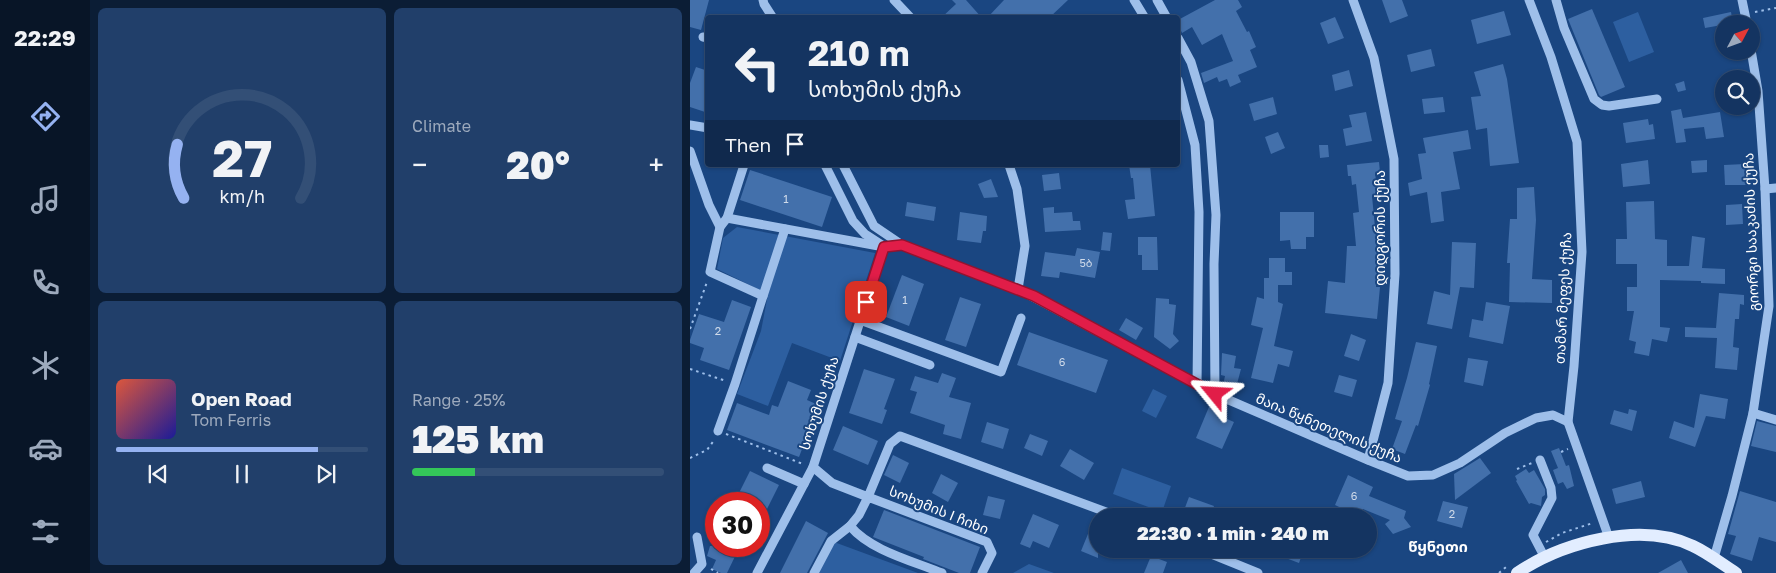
<!DOCTYPE html>
<meta charset="utf-8">
<style>
:root{--surface:#143461;--page:#213f6a;--text:#f1f3f6;--muted:#9daabd;--line:#334f76;--accent:#95b2f1}
body{margin:0;font-family:"Golos Text","Noto Sans Georgian",sans-serif;background:var(--page);color:var(--text);height:100vh;display:flex;flex-direction:column;font-size:19px;white-space:nowrap}
*{box-sizing:border-box;margin:0}
p{font-size:16px;color:var(--muted)}
.icon{flex:none;width:28px;height:28px;fill:none;stroke:currentColor;stroke-width:2;stroke-linecap:round;stroke-linejoin:round}
.map{position:relative;flex:1;overflow:hidden}
.details{display:flex;flex-direction:column;gap:8px;padding:8px;background:#0b1d35;width:600px}
.details>*{flex:none}
.guide{position:absolute;left:15px;top:15px;width:475px;height:152px;border-radius:5px;box-shadow:0 1px 4px #0004,0 0 0 1px var(--line);background:#143461;color:var(--text);overflow:hidden}
.needle{width:32px;rotate:49deg}
.fabs{position:absolute;left:1025px;top:15px;display:grid;gap:10px}
.fabs a{display:grid;place-items:center;width:45px;height:45px;border-radius:50%;background:var(--surface);box-shadow:0 1px 4px #0004,0 0 0 1px var(--line);font-size:25px}
.speed{position:absolute;left:15px;top:492px;display:flex;gap:10px;font-size:25px;font-weight:700;text-align:center}
.speed>*{display:grid;place-content:center;width:65px;height:65px;border-radius:50%;background:var(--surface);box-shadow:0 1px 4px #0004,0 0 0 1px var(--line);line-height:1}
.speed .limit{border:8px solid #d22;background:#fff;color:#111}
.pin{position:absolute;display:grid;place-items:center;width:42px;height:42px;color:#fff;margin:-21px;border-radius:10px;box-shadow:0 2px 8px #0006}
.me{position:absolute;width:55px;margin:-28px;rotate:297deg;stroke-linejoin:round;filter:drop-shadow(0 0 4px #0008)}
.turn{display:flex;align-items:center;gap:18px;height:105px;padding:0 20px;font-size:22px}
.turn .icon{width:65px;height:65px;stroke-width:2.5}
.turn b{display:block;font-size:35px;line-height:42px}
.then{display:flex;align-items:center;height:48px;padding:0 20px;background:#0003;gap:10px;font-size:19px}
.big{font-size:38px;font-weight:800;line-height:1.1}
.details .widget{flex:1;display:flex;flex-direction:column;justify-content:center;gap:8px;min-width:0;padding:0 18px;border-radius:8px;background:var(--page)}
.details .dial{align-items:center;gap:0}
.dial svg{height:130px;overflow:visible;fill:none;stroke:var(--line);stroke-width:7;stroke-linecap:round;text-anchor:middle}
.dial text{fill:var(--text);stroke:none}
.song{display:flex;align-items:center;gap:15px}
.cover{width:60px;height:60px;border-radius:8px;background:linear-gradient(135deg,hsl(10 70% 55%),hsl(240 70% 35%))}
.played{height:5px;border-radius:2px;background:linear-gradient(90deg,var(--accent) 80%,var(--line) 80%)}
.keys{display:flex;justify-content:space-around;direction:ltr}
.heat{display:flex;justify-content:space-between;align-items:center;font-size:28px;direction:ltr}
.charge{height:8px;border-radius:4px;background:linear-gradient(90deg,#34c759 25%,var(--line) 0)}
.details .tiles{flex:1;display:grid;gap:8px;grid-template-columns:repeat(2,1fr)}
.trip{position:absolute;left:399px;top:508px;width:288px;height:50px;border-radius:25px;background:var(--surface);box-shadow:0 1px 4px #0004,0 0 0 1px var(--line);font-weight:800;line-height:50px;text-align:center}
main{display:flex;flex:1;min-height:0}
.tabs{display:flex;flex-direction:column;width:90px;justify-content:space-around;align-items:center;background:#081527;color:var(--muted)}
.tabs .icon{width:35px;height:35px}
.tabs .selected{color:var(--accent)}
.tabs b{font-size:22px;color:var(--text)}
.map>svg:first-child{display:block}
</style>
<main>
<nav class="tabs">
<b>22:29</b>
<svg class="icon selected" aria-label="directions" viewBox="0 0 24 24"><path d="M12 3l9 9-9 9-9-9zM9 14v-3h6M13 9l2 2-2 2"/></svg>
<svg class="icon" aria-label="music" viewBox="0 0 24 24"><path d="M9 18V5l10-2v13"/><circle cx="6" cy="18" r="3"/><circle cx="16" cy="16" r="3"/></svg>
<svg class="icon" aria-label="phone" viewBox="0 0 24 24"><path d="M5 4h4l2 5-3 2q2 4 5 5l2-3 5 2v4C11 20 4 13 5 4z"/></svg>
<svg class="icon" aria-label="climate" viewBox="0 0 24 24"><path d="M12 3v18M4 7l16 10M4 17L20 7"/></svg>
<svg class="icon" aria-label="car" viewBox="0 0 24 24"><path d="M5 17H2v-5l4-1 3-4h7l3 4 3 1v5h-3M9 17h6M6 11h13"/><circle cx="7" cy="17" r="2"/><circle cx="17" cy="17" r="2"/></svg>
<svg class="icon" aria-label="filters" viewBox="0 0 24 24"><path d="M4 7h16M4 17h16"/><circle cx="9" cy="7" r="2"/><circle cx="15" cy="17" r="2"/></svg>
</nav>
<section class="details">
<div class="tiles">
<div class="widget dial"><svg viewBox="0 0 100 80">
<path d="M14 69A42 42 0 1 1 86 69"/>
<path d="M14 69A42 42 0 0 1 10 36" stroke="#95b2f1"/>
<text x="50" y="56" font-size="32" font-weight="700">27</text>
<text x="50" y="72" font-size="11">km/h</text>
</svg></div>
<div class="widget"><p>Climate</p>
<div class="heat"><a>−</a><b class="big">20°</b><a>+</a></div>
</div>
<div class="widget">
<div class="song"><i class="cover"></i><div><b>Open Road</b><p>Tom Ferris</p></div></div>
<div class="played"></div>
<div class="keys"><svg class="icon" aria-label="previous" viewBox="0 0 24 24"><path d="M18 5L8 12l10 7zM5 5v14"/></svg><svg class="icon" aria-label="pause" viewBox="0 0 24 24"><path d="M8 5v14M16 5v14"/></svg><svg class="icon" aria-label="next" viewBox="0 0 24 24"><path d="M6 5l10 7-10 7zM19 5v14"/></svg></div>
</div>
<div class="widget"><p>Range · 25%</p><b class="big">125 km</b><div class="charge"></div></div>
</div>
</section>
<div class="map">
<svg width="1086" height="573" viewBox="0 0 1086 573">
<rect width="100%" height="100%" fill="#1a4681"/>
<g fill="#2d5fa0">
<polygon points="948,12 964,52 939,62 923,22"/>
<polygon points="47,227 185,253 150,361 102,343 78,406 47,394 71,331 78,294 27,269 33,238"/>
<polygon points="463,389 477,396 466,418 452,411"/>
<polygon points="432,468 481,486 472,512 423,494"/>
<polygon points="144,542 228,573 128,573"/>
<polygon points="339,564 364,573 323,573"/>
</g>
<g fill="#4370ab">
<polygon points="0,0 19,0 11,30 0,27"/>
<polygon points="262,0 276,0 292,18 251,18 266,4"/>
<polygon points="314,0 378,0 359,18 297,18"/>
<polygon points="525,0 548,0 552,7 546,11 557,32 559,31 566,47 560,50 567,67 548,75 551,82 540,87 537,79 529,82 527,77 514,83 511,73 543,61 532,34 512,45 502,27 492,33 488,24 488,20"/>
<polygon points="692,0 712,0 718,16 700,23"/>
<polygon points="902,9 935,87 911,97 909,95 878,19"/>
<polygon points="814,11 821,35 787,44 781,20"/>
<polygon points="1041,12 1043,23 1015,28 1013,18"/>
<polygon points="645,17 654,38 638,44 630,23"/>
<polygon points="741,49 745,66 721,72 717,55"/>
<polygon points="813,64 817,79 829,163 800,166 797,128 786,130 781,97 791,96 784,72"/>
<polygon points="6,67 18,71 18,113 0,107 0,83"/>
<polygon points="659,70 663,86 645,91 642,75"/>
<polygon points="994,81 996,90 988,92 985,84"/>
<polygon points="583,97 587,114 564,121 559,104"/>
<polygon points="753,97 755,112 734,114 732,99"/>
<polygon points="991,109 993,118 1030,112 1034,137 1016,139 1014,127 994,129 996,142 986,143 981,111"/>
<polygon points="676,112 682,141 656,146 653,129 662,127 659,115"/>
<polygon points="958,119 959,125 963,124 965,139 936,143 933,123"/>
<polygon points="778,130 781,149 763,152 770,189 751,192 754,221 741,223 737,192 720,196 718,183 732,179 728,154 736,153 733,138"/>
<polygon points="588,132 595,148 581,154 575,137"/>
<polygon points="629,145 638,145 639,157 630,158"/>
<polygon points="958,160 960,184 933,187 931,164"/>
<polygon points="1017,160 1017,172 1002,173 1001,161"/>
<polygon points="689,162 690,172 685,173 688,195 682,196 687,248 689,248 686,287 690,287 687,319 635,313 638,281 655,283 657,246 666,246 663,213 669,212 666,184 662,185 661,176 658,176 657,165"/>
<polygon points="1055,164 1056,185 1035,185 1034,165"/>
<polygon points="439,165 460,165 465,216 438,219 435,200 445,199 443,178 441,178"/>
<polygon points="60,170 142,197 132,227 50,200"/>
<polygon points="369,173 371,189 354,191 352,175"/>
<polygon points="301,179 308,197 294,198 288,184"/>
<polygon points="844,187 846,220 842,279 862,280 862,303 819,302 820,263 817,263 820,219 827,219 827,188"/>
<polygon points="964,201 965,239 977,240 977,266 999,266 1002,236 1015,238 1012,268 1035,269 1035,284 1011,283 1011,281 970,280 970,327 980,328 977,342 962,339 959,356 944,353 946,342 939,340 944,311 937,311 937,287 947,287 947,264 926,264 926,239 937,239 936,202"/>
<polygon points="217,202 246,207 244,221 215,216"/>
<polygon points="1052,204 1053,224 1036,225 1036,205"/>
<polygon points="364,207 364,213 382,212 383,221 390,221 391,230 355,232 353,208"/>
<polygon points="270,212 297,216 296,231 293,231 291,243 267,240"/>
<polygon points="590,212 624,212 624,237 616,237 616,249 601,249 600,240 590,241"/>
<polygon points="413,232 422,233 420,251 411,250"/>
<polygon points="448,237 467,237 468,270 452,270 452,255 448,255"/>
<polygon points="762,242 786,243 784,288 770,287 762,329 737,324 744,291 760,295"/>
<polygon points="387,248 410,252 405,278 370,272 369,278 351,276 355,252 385,256"/>
<polygon points="579,258 595,258 595,272 602,272 602,285 588,285 588,302 593,304 584,346 603,351 599,367 588,364 583,383 561,378 573,328 561,325 567,297 574,299 574,278 579,278"/>
<polygon points="212,275 234,284 219,326 196,317"/>
<polygon points="1029,293 1054,295 1054,305 1050,304 1049,319 1045,319 1043,347 1049,348 1047,370 1025,368 1027,338 995,337 995,327 1026,328"/>
<polygon points="270,297 291,304 276,347 255,340"/>
<polygon points="466,298 479,299 479,304 486,305 483,334 489,341 480,349 464,337"/>
<polygon points="42,300 61,307 39,370 10,360 14,348 0,343 0,340 9,314 34,322"/>
<polygon points="796,302 820,306 813,344 779,337 782,319 793,321"/>
<polygon points="436,318 453,328 446,340 429,330"/>
<polygon points="339,332 418,360 406,393 327,365"/>
<polygon points="661,334 676,340 669,361 654,356"/>
<polygon points="726,342 747,346 739,384 740,385 728,426 726,425 715,454 702,449 712,421 705,419 717,378"/>
<polygon points="532,353 546,356 544,368 551,369 544,395 536,391 533,385 535,376 531,375"/>
<polygon points="778,358 798,361 793,386 774,382"/>
<polygon points="174,369 205,379 194,409 197,410 192,424 159,413"/>
<polygon points="252,373 266,378 259,397 281,403 271,439 253,434 255,425 220,413 227,392 220,390 225,376 248,383"/>
<polygon points="649,375 667,380 662,397 644,392"/>
<polygon points="98,381 121,390 117,400 126,404 114,435 117,436 109,457 37,430 47,403 79,415 82,405 88,407"/>
<polygon points="1010,394 1038,399 1035,419 1016,416 1005,447 979,438 984,421 1004,428"/>
<polygon points="521,402 533,407 530,416 544,422 532,449 506,438"/>
<polygon points="939,409 947,411 942,431 920,424 924,410 938,414"/>
<polygon points="1067,421 1086,426 1086,452 1061,446"/>
<polygon points="297,422 319,429 313,449 291,442"/>
<polygon points="153,426 188,441 178,465 143,450"/>
<polygon points="340,434 358,441 352,456 334,448"/>
<polygon points="869,448 876,466 879,465 884,486 877,489 873,482 868,484 863,470 868,468 861,451"/>
<polygon points="380,449 404,463 394,480 370,466"/>
<polygon points="203,455 219,463 210,483 194,475"/>
<polygon points="790,458 801,473 765,500 764,474"/>
<polygon points="836,469 839,473 844,470 855,489 855,495 852,497 851,506 841,503 839,504 826,481 827,480 825,476"/>
<polygon points="60,471 89,485 76,511 69,508 69,504 61,504 47,497"/>
<polygon points="251,474 268,483 258,502 242,493"/>
<polygon points="658,475 683,487 679,496 716,511 714,518 721,527 703,534 695,524 700,520 673,509 670,516 668,516 645,505"/>
<polygon points="951,481 955,497 926,504 922,489"/>
<polygon points="1050,491 1086,502 1086,542 1069,537 1062,561 1040,554 1046,536 1038,534"/>
<polygon points="298,496 315,500 310,519 293,515"/>
<polygon points="499,497 524,506 520,516 500,516 493,513"/>
<polygon points="753,501 778,507 772,528 747,521"/>
<polygon points="194,510 290,547 280,573 269,573 233,559 234,557 183,537"/>
<polygon points="343,514 369,525 359,548 343,541 340,548 330,544"/>
<polygon points="116,521 138,533 117,573 90,573"/>
<polygon points="400,529 408,532 408,558 391,551"/>
<polygon points="20,546 50,546 37,573 31,573 22,569 26,560 17,556"/>
<polygon points="596,549 614,549 609,563 593,557"/>
<polygon points="461,556 477,562 473,573 454,573"/>
<polygon points="991,560 998,573 968,573"/>
</g>
<g fill="none" stroke-linecap="round" stroke-linejoin="round">
<g stroke="#9ebfea" stroke-width="2" stroke-dasharray="2.5 4" stroke-linecap="butt">
<polyline points="1065,12 1086,8"/>
<polyline points="0,329 17,282"/>
<polyline points="0,369 36,381"/>
<polyline points="36,434 113,464"/>
<polyline points="871,452 878,449"/>
<polyline points="0,458 17,450 25,439"/>
<polyline points="827,469 842,463"/>
<polyline points="856,542 872,533 903,523"/>
<polyline points="21,569 28,573"/>
<polyline points="809,573 816,567"/>
</g>
<g stroke="#9ebfea" stroke-width="9">
<polyline points="73,0 74,4 83,18"/>
<polyline points="204,0 221,18"/>
<polyline points="444,0 455,18"/>
<polyline points="467,0 477,18"/>
<polyline points="663,0 684,58 704,159 705,274 698,383 678,460"/>
<polyline points="839,0 861,57 887,142 892,252 884,366 878,422 919,538"/>
<polyline points="866,0 874,28 904,99 912,105 919,106 967,99"/>
<polyline points="1052,0 1057,24"/>
<polyline points="13,37 18,38"/>
<polyline points="488,38 501,62 519,121 526,215 524,264 525,394"/>
<polyline points="488,80 505,145 509,212 507,385"/>
<polyline points="0,125 18,128"/>
<polyline points="0,151 19,205 30,227"/>
<polyline points="54,165 37,218 30,227 20,272 73,296 95,229"/>
<polyline points="135,165 163,221 175,234 192,245"/>
<polyline points="153,165 184,226 212,245 328,289 525,394 678,460 718,476 743,475 770,463 815,433 846,418 863,415 878,422"/>
<polyline points="319,165 327,189 335,246 328,289"/>
<polyline points="1075,189 1086,188"/>
<polyline points="37,218 194,247"/>
<polyline points="212,245 194,247 123,467 142,483 178,497 200,444 210,436 427,516"/>
<polyline points="170,320 311,372 331,318"/>
<polyline points="165,337 240,365"/>
<polyline points="1063,413 1086,420"/>
<polyline points="28,431 45,384 73,296"/>
<polyline points="850,460 861,488 862,498 843,535 855,558"/>
<polyline points="77,468 114,484"/>
<polyline points="509,549 568,573"/>
<polyline points="1024,558 1042,496 1063,413 1079,306 1075,189 1068,91 1061,50"/>
<polyline points="4,573 12,564 7,537"/>
<polyline points="67,573 123,467"/>
<polyline points="124,573 141,541 160,526"/>
<path d="M252,573c-29,-12 -71,-22 -92,-47l9,-11 9,-18 119,45 5,11 -10,20"/>
</g>
<path stroke="#e2edff" stroke-width="12" d="M827,573c46,-31 124,-52 176,-27 15,7 29,18 43,27"/>
</g>
<g fill="none" stroke-linecap="round" stroke-linejoin="round">
<defs>
<polyline id="route" points="176,302 194,247 212,245 344,296 525,394"/>
</defs>
<use href="#route" stroke="#92132f" stroke-width="12"/>
<use href="#route" stroke="#e11d48" stroke-width="9"/>
</g>
<g text-anchor="middle" stroke-width="4" stroke-linejoin="round" paint-order="stroke">
<g font-size="11" fill="#d0dbea">
<text x="96" y="203">1</text>
<text x="396" y="267">5ბ</text>
<text x="215" y="304">1</text>
<text x="28" y="335">2</text>
<text x="372" y="366">6</text>
<text x="664" y="500">6</text>
<text x="762" y="518">2</text>
</g>
<g font-size="14" fill="#fff" stroke="#1a4681">
<text transform="translate(690 228) rotate(-90)" y="5">დიდგორის ქუჩა</text>
<text transform="translate(1061 232) rotate(-92)" y="5">გიორგი სააკაძის ქუჩა</text>
<text transform="translate(873 298) rotate(-87)" y="5">თამარ მეფეს ქუჩა</text>
<text transform="translate(129 403) rotate(-72)" y="5">სოხუმის ქუჩა</text>
<text transform="translate(639 428) rotate(23)" y="5">მაია წყნეთელის ქუჩა</text>
<text transform="translate(249 510) rotate(22)" y="5">სოხუმის I ჩიხი</text>
</g>
<g font-size="15" font-weight="bold" fill="#fff" stroke="#1a4681">
<text x="748" y="552">წყნეთი</text>
</g>
</g>
</svg>
<div class="fabs">
<a><svg class="needle" viewBox="-14 -14 28 28"><path d="M0-13l5 13h-10z" fill="#e53935"/><path d="M0 13l5-13h-10z" fill="#9daabd"/></svg></a>
<a><svg class="icon" aria-label="search" viewBox="0 0 24 24"><circle cx="10" cy="10" r="6"/><path d="M15 15l6 6"/></svg></a>
</div>
<div class="speed"><div class="limit">30</div></div>
<div class="pin" style="left:176px;top:302px;background:#d93025"><svg class="icon" aria-label="arrive" viewBox="0 0 24 24"><path d="M6 21V4h12l-3 4 3 4H6"/></svg></div>
<svg class="me" style="left:525px;top:394px" viewBox="-20 -20 40 40"><path d="M0-17L14 15 0 8-14 15z" fill="#e11d48" stroke="#fff" stroke-width="4"/></svg>
<div class="trip">22:30 · 1 min · 240 m</div>
<div class="guide">
<div class="turn"><svg class="icon" aria-label="left" viewBox="0 0 24 24"><path d="M17 20v-9H6M10 6l-5 5 5 5"/></svg><div><b>210 m</b>სოხუმის ქუჩა</div></div>
<div class="then">Then<svg class="icon" aria-label="arrive" viewBox="0 0 24 24"><path d="M6 21V4h12l-3 4 3 4H6"/></svg></div>
</div>
</div>
</main>
